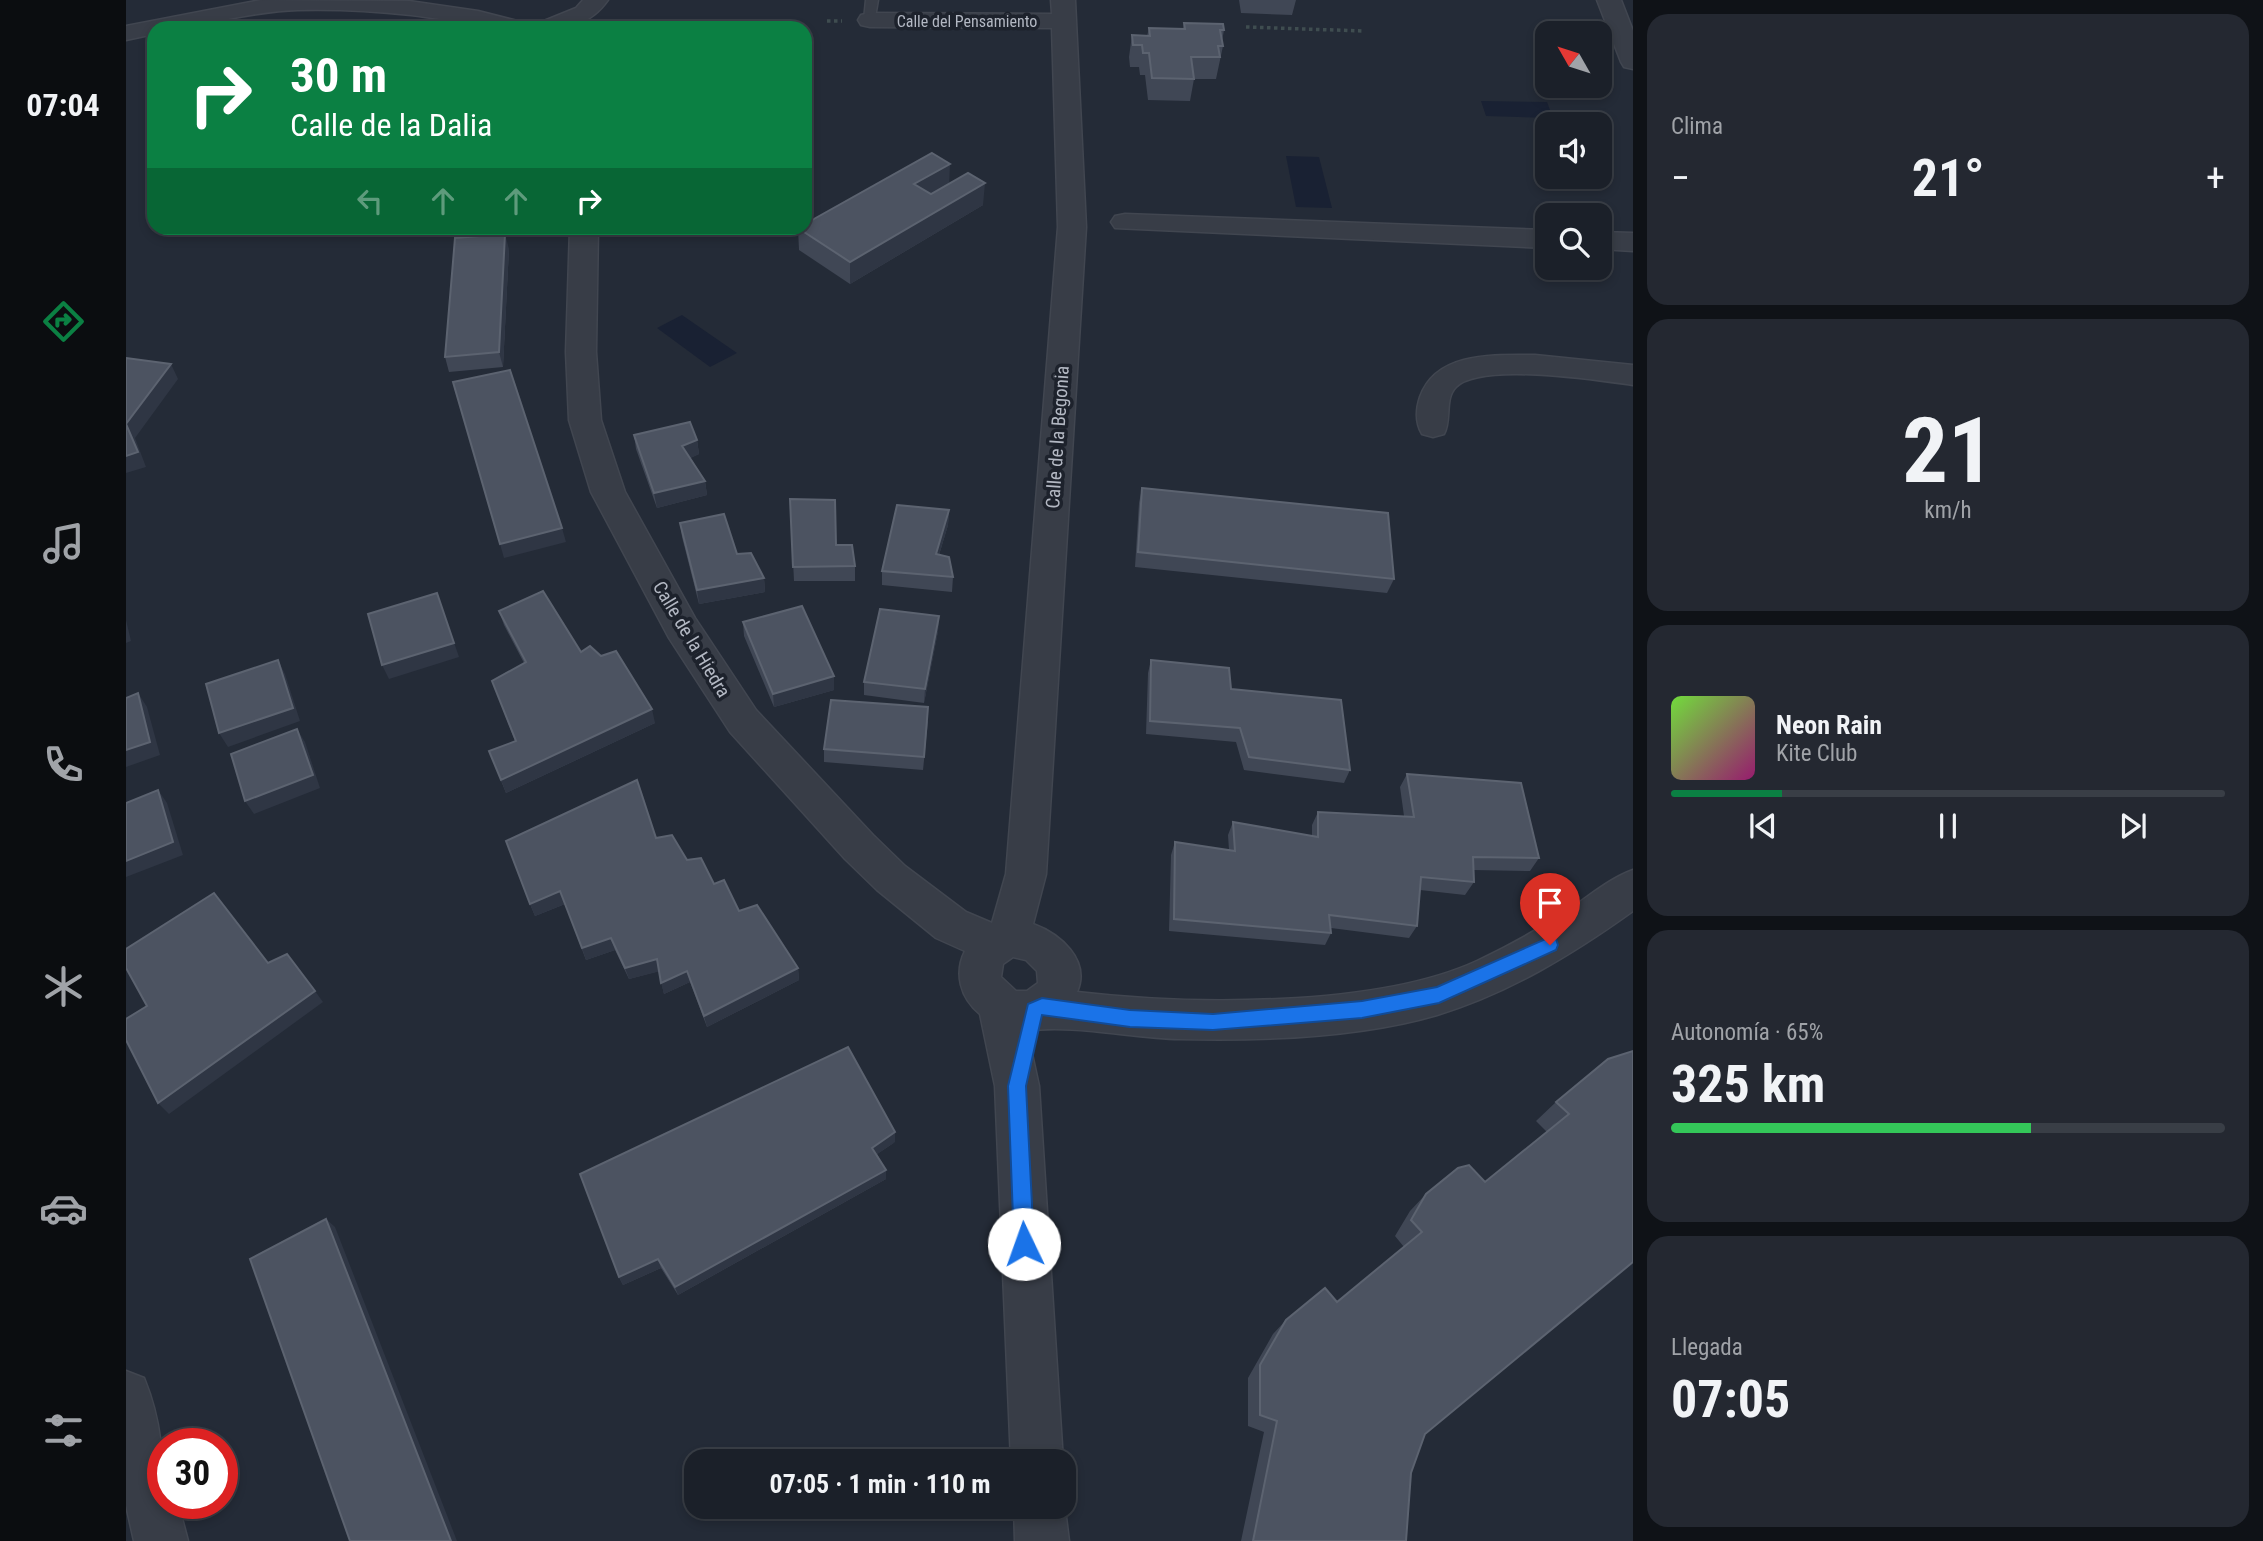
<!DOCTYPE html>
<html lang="es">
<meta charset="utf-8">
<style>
:root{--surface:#1b2029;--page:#242831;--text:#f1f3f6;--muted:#a0a3a8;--line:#393e46;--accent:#0b8043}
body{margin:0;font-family:"Roboto Condensed",sans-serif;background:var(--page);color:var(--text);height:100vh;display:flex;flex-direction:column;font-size:26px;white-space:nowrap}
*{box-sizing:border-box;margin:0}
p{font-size:23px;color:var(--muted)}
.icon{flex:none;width:38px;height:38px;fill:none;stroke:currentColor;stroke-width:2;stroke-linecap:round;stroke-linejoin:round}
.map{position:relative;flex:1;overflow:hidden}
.drawer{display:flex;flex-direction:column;gap:14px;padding:14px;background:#0f1217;width:630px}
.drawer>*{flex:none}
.top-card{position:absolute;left:21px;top:21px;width:665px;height:214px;border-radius:21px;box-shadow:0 4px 10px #0003,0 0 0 2px var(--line);background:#0b8043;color:#fff;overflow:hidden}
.needle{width:46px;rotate:309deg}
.controls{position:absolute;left:1409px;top:21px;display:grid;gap:14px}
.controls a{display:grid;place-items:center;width:77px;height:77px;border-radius:14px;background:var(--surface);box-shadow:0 4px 10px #0003,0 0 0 2px var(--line);font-size:35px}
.speed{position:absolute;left:21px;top:1428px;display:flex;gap:14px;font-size:35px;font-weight:700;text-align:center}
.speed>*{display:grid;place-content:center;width:91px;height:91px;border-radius:50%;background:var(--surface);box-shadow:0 4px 10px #0003,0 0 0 2px var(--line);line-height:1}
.speed .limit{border:10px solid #d22;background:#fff;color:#111}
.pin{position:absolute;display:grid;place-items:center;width:60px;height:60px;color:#fff;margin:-72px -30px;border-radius:50% 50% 50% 0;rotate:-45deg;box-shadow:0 0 7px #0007}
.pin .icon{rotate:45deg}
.me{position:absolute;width:77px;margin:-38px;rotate:357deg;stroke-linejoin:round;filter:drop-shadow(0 0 5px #0008)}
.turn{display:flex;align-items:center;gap:24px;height:147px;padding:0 28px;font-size:32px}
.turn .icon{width:91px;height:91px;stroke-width:2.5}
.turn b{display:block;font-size:49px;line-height:60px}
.lanes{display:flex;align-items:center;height:66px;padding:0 28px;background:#0003;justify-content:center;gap:35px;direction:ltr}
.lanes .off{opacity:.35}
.big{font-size:52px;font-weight:700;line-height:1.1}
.drawer .tile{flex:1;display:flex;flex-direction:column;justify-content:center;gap:10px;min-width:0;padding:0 24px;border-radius:21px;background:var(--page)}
.drawer .dial{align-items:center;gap:0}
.dial b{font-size:91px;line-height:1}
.song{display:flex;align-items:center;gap:21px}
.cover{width:84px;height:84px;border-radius:10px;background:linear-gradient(135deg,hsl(100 70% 55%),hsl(320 70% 35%))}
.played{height:7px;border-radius:4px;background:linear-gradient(90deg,var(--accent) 20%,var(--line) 20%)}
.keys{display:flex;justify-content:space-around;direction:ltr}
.heat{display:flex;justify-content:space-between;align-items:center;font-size:38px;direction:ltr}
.charge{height:10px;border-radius:5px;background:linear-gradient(90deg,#34c759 65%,var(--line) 0)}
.trip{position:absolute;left:558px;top:1449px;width:392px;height:70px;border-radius:21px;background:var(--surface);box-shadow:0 4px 10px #0003,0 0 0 2px var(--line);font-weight:700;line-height:70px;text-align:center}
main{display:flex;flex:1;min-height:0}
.dock{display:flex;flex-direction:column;width:126px;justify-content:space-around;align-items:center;background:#0b0d10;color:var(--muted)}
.dock .icon{width:49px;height:49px}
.dock .active{color:var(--accent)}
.dock b{font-size:32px;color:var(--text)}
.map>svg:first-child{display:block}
</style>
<main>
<nav class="dock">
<b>07:04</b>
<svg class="icon active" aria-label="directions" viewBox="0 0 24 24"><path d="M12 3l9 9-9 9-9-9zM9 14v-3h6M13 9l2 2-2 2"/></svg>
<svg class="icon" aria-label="music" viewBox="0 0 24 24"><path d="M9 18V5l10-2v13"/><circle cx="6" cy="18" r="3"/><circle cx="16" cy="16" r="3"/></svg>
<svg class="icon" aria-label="phone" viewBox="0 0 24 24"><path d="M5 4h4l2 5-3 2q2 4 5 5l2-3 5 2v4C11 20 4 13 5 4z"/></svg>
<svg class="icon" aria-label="climate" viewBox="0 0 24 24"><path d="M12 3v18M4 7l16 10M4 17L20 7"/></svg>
<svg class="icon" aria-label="car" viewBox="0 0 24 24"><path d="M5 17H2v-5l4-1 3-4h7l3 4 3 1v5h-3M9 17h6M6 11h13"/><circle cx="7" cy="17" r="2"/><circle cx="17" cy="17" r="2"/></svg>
<svg class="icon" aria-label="filters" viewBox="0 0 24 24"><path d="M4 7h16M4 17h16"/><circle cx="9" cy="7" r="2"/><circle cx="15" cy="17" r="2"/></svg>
</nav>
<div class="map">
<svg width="1507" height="1541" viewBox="0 0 1507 1541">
<rect width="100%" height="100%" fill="#242b37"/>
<g fill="#192133">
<polygon points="1355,101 1421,102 1427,118 1360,116"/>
<polygon points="1160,156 1193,157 1206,208 1170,207"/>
<polygon points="556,315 611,353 584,367 531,328"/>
</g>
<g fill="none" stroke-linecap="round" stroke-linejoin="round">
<defs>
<polygon id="lane" points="740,0 752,0 748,23 738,20"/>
<g id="street">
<path d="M135,0l148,1 69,10 47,12 3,5c-40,0 -77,-8 -117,-13 -37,-4 -76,-6 -113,-5 -49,1 -95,18 -144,18v6l-28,6v-14z"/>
<path d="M457,0h25c-19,27 -42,28 -72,28l3,-5 37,-15z"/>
<path d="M925,0h24l11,227 -40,647 -13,50c27,10 58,36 44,68 111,13 298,16 400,-31 34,-16 66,-34 97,-55 19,-13 37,-28 59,-36v41c-60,43 -124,82 -196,104 -78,23 -176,26 -258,24 -47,-1 -109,-15 -152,-8l12,55 24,375h-52l-16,-375 -15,-72c-20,-16 -26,-41 -15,-63l-29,-13 -59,-48 -32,-31 -115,-127 -61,-94 -78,-146 -22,-72 -3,-68 4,-124h28l-2,124 5,68 24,72 70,126 61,92 117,125 32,31 61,46 26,11 14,-49 52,-647 -6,-199 -182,-1 -9,-2 -3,-5 3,-5 9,-2 182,1zM887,957l13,3 11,11 1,12 -11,8h-11l-15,-14 2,-13z"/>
<polygon points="1471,0 1495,0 1507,31 1507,69 1498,67 1495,62"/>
<polygon points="999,214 1421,230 1421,248 989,228 985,222 989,216"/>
<polygon points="1474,232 1507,233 1507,251 1474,249"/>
<path d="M1409,355l98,10v20c-35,-5 -152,-23 -177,2 -12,12 -4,33 -12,47l-11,3 -11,-3c-7,-12 -6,-25 -2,-37 16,-46 75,-42 115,-42z"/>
<path d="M0,1371l18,7c18,44 19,79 19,125h15l10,38h-54l-8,-36z"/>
<polygon points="938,1501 943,1541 889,1541 888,1507 938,1507"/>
</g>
</defs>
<use href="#lane" stroke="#414650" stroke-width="3"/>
<use href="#street" stroke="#414650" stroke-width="3"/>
<g stroke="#3f4d50" stroke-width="3.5" stroke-dasharray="3.5 3.5" stroke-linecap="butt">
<polyline points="701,21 716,21"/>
<polyline points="1120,27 1237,31"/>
</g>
<use href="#lane" fill="#383d47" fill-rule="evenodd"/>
<use href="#street" fill="#383d47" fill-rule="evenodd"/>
</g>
<g fill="#404755">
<polygon points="1113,0 1170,0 1166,15 1115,13"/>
<polygon points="1058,23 1098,30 1096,41 1097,46 1090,79 1068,79 1064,101 1022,100 1019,75 1014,75 1013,67 1004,67 1003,57 1006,35 1021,36 1023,28 1057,29"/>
<polygon points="823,184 857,205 724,284 673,250 672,228"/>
<polygon points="383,249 377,367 323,372 319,357"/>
<polygon points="508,435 571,440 573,454 564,458 579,481 581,495 531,508 510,449"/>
<polygon points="1016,488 1268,579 1261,593 1009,567 1013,503"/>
<polygon points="664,499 710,545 729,566 729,581 668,581"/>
<polygon points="823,510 822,525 813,555 827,577 826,592 756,585 756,571"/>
<polygon points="554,523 638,578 639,592 573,604 556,537"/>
<polygon points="373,611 455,652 529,723 380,793 363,751 389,741 366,681 398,663 378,625"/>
<polygon points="813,616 812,631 798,703 738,695 738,682"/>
<polygon points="617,622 708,690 648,707 618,636"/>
<polygon points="1025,660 1105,689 1224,770 1218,783 1118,770 1110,742 1020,734 1022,673"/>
<polygon points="802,721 797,770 698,762 698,749"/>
<polygon points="1281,774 1413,858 1404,871 1347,870 1348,882 1339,895 1294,890 1291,926 1283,938 1205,928 1205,933 1199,945 1043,931 1045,855 1049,842 1103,850 1102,835 1107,822 1186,836 1186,825 1192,812 1278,816 1274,787"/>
<polygon points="530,838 561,860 588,884 613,911 672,968 673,980 581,1027 564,982 538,994 533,971 503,979 489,950 460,960 439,904 409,916 404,904"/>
<polygon points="1482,1059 1299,1434 1285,1473 1280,1541 1115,1541 1138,1432 1122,1426 1122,1378 1147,1334 1160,1320 1211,1302 1278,1247 1269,1236 1284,1211 1300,1194 1359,1182 1421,1132 1410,1121 1430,1102"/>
<polygon points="769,1142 751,1154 760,1170 760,1179 552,1295 535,1268 497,1285 493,1277"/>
</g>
<g fill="#2f3644">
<polygon points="824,164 823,186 787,206 788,184"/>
<polygon points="859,183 857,205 724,284 724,262"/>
<polygon points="379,234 383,249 377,367 373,352"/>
<polygon points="45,364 52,379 9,438 20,467 0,473 0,424"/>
<polygon points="571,440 573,454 559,461 556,446"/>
<polygon points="579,481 581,495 531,508 528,493"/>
<polygon points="823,510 822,525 809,568 810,554"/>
<polygon points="436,528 440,542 378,558 374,544"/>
<polygon points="638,578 639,592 573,604 571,590"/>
<polygon points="311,593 333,657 263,679 256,665"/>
<polygon points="813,616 812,631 798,703 799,689"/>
<polygon points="0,620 5,641 0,643"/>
<polygon points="152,660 159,674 174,721 102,747 93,733"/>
<polygon points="708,676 708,690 648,707 647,694"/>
<polygon points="12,693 21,707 34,755 0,767 0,750"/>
<polygon points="526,709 529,723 380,793 375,780"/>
<polygon points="171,729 179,742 194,788 128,814 119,801"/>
<polygon points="32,790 41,803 57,855 0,877 0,861"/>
<polygon points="434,891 439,904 409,916 404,904"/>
<polygon points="485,938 489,950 460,960 456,948"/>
<polygon points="531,959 535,971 503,979 499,968"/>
<polygon points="672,968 673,980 581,1027 578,1016"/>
<polygon points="561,971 564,982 538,994 535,983"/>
<polygon points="189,991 197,1002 43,1114 32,1103"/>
<polygon points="769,1132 769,1142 747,1157 746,1148"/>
<polygon points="760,1170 760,1179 552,1295 549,1287"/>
<polygon points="200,1219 209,1227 331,1541 325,1541"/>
<polygon points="532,1259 535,1268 497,1285 493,1277"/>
</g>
<g fill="#4c5361" stroke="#5c6370" stroke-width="2">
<polygon points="1058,23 1097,24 1098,30 1094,30 1097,46 1092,46 1094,57 1065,57 1068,79 1026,78 1023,53 1017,53 1016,45 1007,45 1006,35 1024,36 1023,28 1059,29"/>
<polygon points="806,153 824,164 788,184 805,194 842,173 859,183 724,262 672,228 679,228 679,224"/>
<polygon points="379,234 373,352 319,357 329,238"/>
<polygon points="0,358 45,364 0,424 12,452 0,456"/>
<polygon points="384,370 436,528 374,544 327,382"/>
<polygon points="564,422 571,440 556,446 579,481 528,493 508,435"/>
<polygon points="1016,488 1262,513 1268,579 1012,552"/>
<polygon points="664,499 709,500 710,545 726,545 729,566 667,567"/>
<polygon points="771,505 823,510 810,554 823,557 827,577 756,571"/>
<polygon points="598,514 611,554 625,553 638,578 571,590 554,523"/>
<polygon points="417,591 455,652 464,646 475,656 490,651 526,709 375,780 363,751 390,741 366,681 400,662 373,611"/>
<polygon points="311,593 328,643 256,665 242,614"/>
<polygon points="676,606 708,676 647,694 617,622"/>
<polygon points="754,609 813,616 799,689 738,682"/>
<polygon points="152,660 167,708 93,733 80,684"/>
<polygon points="1025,660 1103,668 1105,689 1215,700 1224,770 1123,757 1114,728 1024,721"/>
<polygon points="12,693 24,742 0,750 0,698"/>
<polygon points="705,700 802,707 798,757 698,749"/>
<polygon points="171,729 187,775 119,801 105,754"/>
<polygon points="1281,774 1395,783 1413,858 1347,857 1348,882 1295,877 1291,926 1203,915 1205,933 1048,919 1049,842 1109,851 1107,822 1192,837 1192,812 1288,817"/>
<polygon points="511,780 530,838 546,835 561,860 575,858 588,884 598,880 613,911 631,905 672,968 578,1016 561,971 535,983 531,959 499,968 485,938 456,948 434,891 404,904 380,841"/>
<polygon points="32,790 47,842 0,861 0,803"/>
<polygon points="88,893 142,963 161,954 189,991 32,1103 0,1040 0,1019 21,1006 0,968 0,949"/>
<polygon points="722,1047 769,1132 746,1148 760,1170 549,1287 532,1259 493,1277 454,1174"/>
<polygon points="1507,1051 1507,1262 1299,1434 1285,1473 1280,1541 1127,1541 1151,1421 1134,1415 1134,1365 1160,1320 1199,1288 1211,1302 1296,1232 1285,1220 1300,1194 1332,1168 1343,1165 1359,1182 1443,1114 1430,1102 1482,1059"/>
<polygon points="200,1219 325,1541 224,1541 124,1259"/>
</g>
<polygon fill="#1a73e8" stroke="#114b97" stroke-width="2" points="1424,937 1430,939 1432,945 1430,950 1313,1003 1236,1018 1087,1030 1004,1027 916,1015 900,1086 908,1244 905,1251 898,1253 891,1251 888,1244 882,1086 902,1004 916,998 1004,1010 1087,1014 1236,1001 1311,987"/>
<g text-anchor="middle" stroke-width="7" stroke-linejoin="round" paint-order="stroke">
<g font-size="16" fill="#b3b8c3" stroke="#1d222c">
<text x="841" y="27">Calle del Pensamiento</text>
</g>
<g font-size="19" fill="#b3b8c3" stroke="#1d222c">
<text transform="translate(931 437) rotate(-86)" y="7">Calle de la Begonia</text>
<text transform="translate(566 639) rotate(59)" y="7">Calle de la Hiedra</text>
</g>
</g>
</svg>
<div class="controls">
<a><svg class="needle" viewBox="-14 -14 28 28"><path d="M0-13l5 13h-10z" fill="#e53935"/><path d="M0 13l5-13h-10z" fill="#a0a3a8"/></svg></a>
<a><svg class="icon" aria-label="sound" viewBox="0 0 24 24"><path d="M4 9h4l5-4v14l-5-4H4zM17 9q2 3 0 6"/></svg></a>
<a><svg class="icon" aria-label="search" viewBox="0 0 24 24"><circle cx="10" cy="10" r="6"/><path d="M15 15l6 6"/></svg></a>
</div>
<div class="speed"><div class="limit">30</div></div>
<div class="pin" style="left:1424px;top:945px;background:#d93025"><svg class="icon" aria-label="arrive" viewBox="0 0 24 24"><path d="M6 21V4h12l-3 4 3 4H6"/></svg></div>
<svg class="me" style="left:898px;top:1244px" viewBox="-20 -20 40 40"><circle r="19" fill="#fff"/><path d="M0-13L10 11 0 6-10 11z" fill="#1a73e8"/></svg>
<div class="trip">07:05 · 1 min · 110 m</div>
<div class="top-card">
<div class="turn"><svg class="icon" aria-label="right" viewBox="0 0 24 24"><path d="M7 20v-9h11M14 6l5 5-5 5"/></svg><div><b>30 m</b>Calle de la Dalia</div></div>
<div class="lanes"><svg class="icon off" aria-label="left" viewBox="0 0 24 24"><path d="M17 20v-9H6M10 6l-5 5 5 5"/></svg><svg class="icon off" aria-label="ahead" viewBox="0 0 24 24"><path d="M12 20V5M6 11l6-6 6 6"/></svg><svg class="icon off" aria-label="ahead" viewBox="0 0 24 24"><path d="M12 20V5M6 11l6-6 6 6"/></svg><svg class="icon" aria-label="right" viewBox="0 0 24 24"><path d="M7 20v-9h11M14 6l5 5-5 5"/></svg></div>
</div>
</div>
<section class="drawer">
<div class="tile"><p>Clima</p>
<div class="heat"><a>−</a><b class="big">21°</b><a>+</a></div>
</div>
<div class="tile dial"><b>21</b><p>km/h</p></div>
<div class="tile">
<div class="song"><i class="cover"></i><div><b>Neon Rain</b><p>Kite Club</p></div></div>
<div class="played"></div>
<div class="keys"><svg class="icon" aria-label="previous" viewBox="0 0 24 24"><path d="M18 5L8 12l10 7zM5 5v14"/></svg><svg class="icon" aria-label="pause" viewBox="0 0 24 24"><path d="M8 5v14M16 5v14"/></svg><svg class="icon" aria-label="next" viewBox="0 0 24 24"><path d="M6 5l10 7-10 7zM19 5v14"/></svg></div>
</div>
<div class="tile"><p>Autonomía · 65%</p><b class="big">325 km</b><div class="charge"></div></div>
<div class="tile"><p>Llegada</p><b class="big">07:05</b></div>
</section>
</main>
